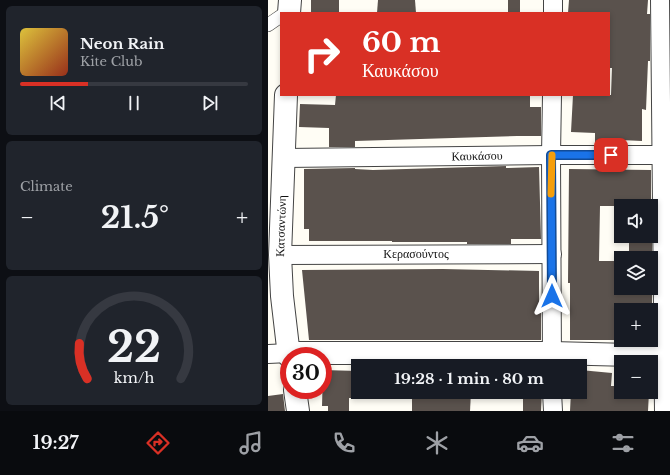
<!DOCTYPE html>
<meta charset="utf-8">
<style>
:root{--surface:#171b24;--page:#20242c;--text:#f1f3f6;--muted:#9ea1a6;--line:#363941;--accent:#d93025}
body{margin:0;font-family:"Libre Baskerville",serif;background:var(--page);color:var(--text);height:100vh;display:flex;flex-direction:column;font-size:15px;white-space:nowrap}
*{box-sizing:border-box;margin:0}
p{font-size:13px;color:var(--muted)}
.icon{flex:none;width:22px;height:22px;fill:none;stroke:currentColor;stroke-width:2;stroke-linecap:round;stroke-linejoin:round}
.map{position:relative;flex:1;overflow:hidden}
.sheet{display:flex;flex-direction:column;gap:6px;padding:6px;background:#0d0f14;width:268px}
.sheet>*{flex:none}
.top-card{position:absolute;left:12px;top:12px;width:330px;height:84px;border-radius:0px;box-shadow:0 2px 6px #0003;background:#d93025;color:#fff;overflow:hidden}
.fabs{position:absolute;left:346px;top:199px;display:grid;gap:8px}
.fabs a{display:grid;place-items:center;width:44px;height:44px;border-radius:0px;background:var(--surface);box-shadow:0 2px 6px #0003;font-size:20px}
.speed{position:absolute;left:12px;top:347px;display:flex;gap:8px;font-size:20px;font-weight:700;text-align:center}
.speed>*{display:grid;place-content:center;width:52px;height:52px;border-radius:50%;background:var(--surface);box-shadow:0 2px 6px #0003;line-height:1}
.speed .limit{border:6px solid #d22;background:#fff;color:#111}
.pin{position:absolute;display:grid;place-items:center;width:34px;height:34px;color:#fff;margin:-17px;border-radius:8px;box-shadow:0 2px 6px #0006}
.me{position:absolute;width:44px;margin:-22px;rotate:0deg;stroke-linejoin:round;filter:drop-shadow(0 0 3px #0008)}
.turn{display:flex;align-items:center;gap:14px;height:84px;padding:0 16px;font-size:18px}
.turn .icon{width:52px;height:52px;stroke-width:2.5}
.turn b{display:block;font-size:28px;line-height:34px}
.big{font-size:30px;font-weight:800;line-height:1.1}
.sheet .card{flex:1;display:flex;flex-direction:column;justify-content:center;gap:6px;min-width:0;padding:0 14px;border-radius:6px;background:var(--page)}
.sheet .dial{align-items:center;gap:0}
.dial svg{height:104px;overflow:visible;fill:none;stroke:var(--line);stroke-width:7;stroke-linecap:round;text-anchor:middle}
.dial text{fill:var(--text);stroke:none}
.song{display:flex;align-items:center;gap:12px}
.cover{width:48px;height:48px;border-radius:6px;background:linear-gradient(135deg,hsl(50 70% 55%),hsl(10 70% 35%))}
.played{height:4px;border-radius:2px;background:linear-gradient(90deg,var(--accent) 30%,var(--line) 30%)}
.keys{display:flex;justify-content:space-around;direction:ltr}
.heat{display:flex;justify-content:space-between;align-items:center;font-size:22px;direction:ltr}
.trip{position:absolute;left:83px;top:359px;width:236px;height:40px;border-radius:0px;background:var(--surface);box-shadow:0 2px 6px #0003;font-weight:800;line-height:40px;text-align:center}
.tab-bar{display:flex;height:64px;justify-content:space-around;align-items:center;background:#090b0e;color:var(--muted)}
.tab-bar .icon{width:28px;height:28px}
.tab-bar .current{color:var(--accent)}
.tab-bar b{font-size:18px;color:var(--text)}
main{display:flex;flex:1;min-height:0}
.map>svg:first-child{display:block}
</style>
<main>
<section class="sheet">
<div class="card">
<div class="song"><i class="cover"></i><div><b>Neon Rain</b><p>Kite Club</p></div></div>
<div class="played"></div>
<div class="keys"><svg class="icon" aria-label="previous" viewBox="0 0 24 24"><path d="M18 5L8 12l10 7zM5 5v14"/></svg><svg class="icon" aria-label="pause" viewBox="0 0 24 24"><path d="M8 5v14M16 5v14"/></svg><svg class="icon" aria-label="next" viewBox="0 0 24 24"><path d="M6 5l10 7-10 7zM19 5v14"/></svg></div>
</div>
<div class="card"><p>Climate</p>
<div class="heat"><a>−</a><b class="big">21.5°</b><a>+</a></div>
</div>
<div class="card dial"><svg viewBox="0 0 100 80">
<path d="M14 69A42 42 0 1 1 86 69"/>
<path d="M14 69A42 42 0 0 1 8 42" stroke="#d93025"/>
<text x="50" y="56" font-size="32" font-weight="700">22</text>
<text x="50" y="72" font-size="11">km/h</text>
</svg></div>
</section>
<div class="map">
<svg width="402" height="411" viewBox="0 0 402 411">
<rect width="100%" height="100%" fill="#fffdf5"/>
<g fill="#5a524d">
<rect x="43" y="0" width="28" height="13"/>
<polygon points="110,0 147,0 148,13 109,13"/>
<rect x="240" y="0" width="12" height="13"/>
<polygon points="301,0 380,0 379,14 382,14 382,61 380,61 378,110 374,109 374,141 353,140 353,144 327,142 327,133 303,132 305,95 343,95 344,68 341,68 341,13 300,13"/>
<polygon points="68,95 262,95 262,107 273,107 273,136 249,136 87,141 87,147 61,147 61,128 31,127 32,104 67,105"/>
<polygon points="238,166 238,168 271,167 273,239 243,239 243,244 199,244 199,242 124,242 124,241 41,241 41,229 36,229 36,169 87,168 87,169 105,170"/>
<polygon points="301,169 383,170 383,206 332,206 331,261 353,261 353,288 384,288 384,310 353,310 353,340 302,340 302,283 300,283"/>
<rect x="361" y="236" width="23" height="22"/>
<polygon points="175,269 271,271 271,306 273,306 273,340 41,340 34,270"/>
<polygon points="55,370 90,371 90,398 81,398 81,411 60,411 60,406 54,406"/>
<polygon points="312,370 344,373 343,386 353,386 353,392 381,392 380,411 302,411 303,392 312,392"/>
<polygon points="144,392 203,392 202,411 144,411"/>
<polygon points="255,392 274,392 273,411 255,411"/>
<polygon points="15,394 17,411 0,411 0,396"/>
</g>
<g fill="none" stroke-linecap="round" stroke-linejoin="round">
<defs>
<polyline id="pedestrian" points="0,25 13,16"/>
<g id="minor">
<polyline points="392,0 396,411"/>
<polyline points="285,13 285,0"/>
<polyline points="284,95 283,155 284,366"/>
<polyline points="16,158 283,155 402,155"/>
<polyline points="12,255 284,254"/>
<polyline points="0,354 21,353"/>
<polyline points="284,392 285,411"/>
</g>
<g id="tertiary">
<polyline points="21,13 22,0"/>
<polyline points="18,95 12,255 14,296 21,356"/>
<polyline points="21,353 284,353 402,356"/>
<polyline points="27,390 30,411"/>
</g>
</defs>
<use href="#pedestrian" stroke="#444" stroke-width="14"/>
<use href="#minor" stroke="#444" stroke-width="20"/>
<use href="#tertiary" stroke="#444" stroke-width="24"/>
<use href="#pedestrian" stroke="#fff" stroke-width="13"/>
<use href="#minor" stroke="#fff" stroke-width="18"/>
<use href="#tertiary" stroke="#fff" stroke-width="22"/>
</g>
<g fill="none" stroke-linecap="round" stroke-linejoin="round">
<defs>
<polyline id="route" points="284,296 283,155 343,155"/>
</defs>
<use href="#route" stroke="#114b97" stroke-width="10"/>
<use href="#route" stroke="#1a73e8" stroke-width="7"/>
<polyline stroke="#f59e0b" stroke-width="7" points="283,194 284,155"/>
</g>
<g text-anchor="middle" stroke-width="4" stroke-linejoin="round" paint-order="stroke">
<g font-size="12" fill="#111" stroke="#fff">
<text transform="translate(209 156) rotate(-1)" y="4">Καυκάσου</text>
<text transform="translate(13 226) rotate(-88)" y="4">Κατσαντώνη</text>
<text x="148" y="258">Κερασούντος</text>
</g>
</g>
</svg>
<div class="fabs">
<a><svg class="icon" aria-label="sound" viewBox="0 0 24 24"><path d="M4 9h4l5-4v14l-5-4H4zM17 9q2 3 0 6"/></svg></a>
<a><svg class="icon" aria-label="layers" viewBox="0 0 24 24"><path d="M12 4l9 5-9 5-9-5zM3 14l9 5 9-5"/></svg></a>
<a>+</a>
<a>−</a>
</div>
<div class="speed"><div class="limit">30</div></div>
<div class="pin" style="left:343px;top:155px;background:#d93025"><svg class="icon" aria-label="arrive" viewBox="0 0 24 24"><path d="M6 21V4h12l-3 4 3 4H6"/></svg></div>
<svg class="me" style="left:284px;top:296px" viewBox="-20 -20 40 40"><path d="M0-17L14 15 0 8-14 15z" fill="#1a73e8" stroke="#fff" stroke-width="4"/></svg>
<div class="trip">19:28 · 1 min · 80 m</div>
<div class="top-card">
<div class="turn"><svg class="icon" aria-label="right" viewBox="0 0 24 24"><path d="M7 20v-9h11M14 6l5 5-5 5"/></svg><div><b>60 m</b>Καυκάσου</div></div>
</div>
</div>
</main>
<nav class="tab-bar">
<b>19:27</b>
<svg class="icon current" aria-label="directions" viewBox="0 0 24 24"><path d="M12 3l9 9-9 9-9-9zM9 14v-3h6M13 9l2 2-2 2"/></svg>
<svg class="icon" aria-label="music" viewBox="0 0 24 24"><path d="M9 18V5l10-2v13"/><circle cx="6" cy="18" r="3"/><circle cx="16" cy="16" r="3"/></svg>
<svg class="icon" aria-label="phone" viewBox="0 0 24 24"><path d="M5 4h4l2 5-3 2q2 4 5 5l2-3 5 2v4C11 20 4 13 5 4z"/></svg>
<svg class="icon" aria-label="climate" viewBox="0 0 24 24"><path d="M12 3v18M4 7l16 10M4 17L20 7"/></svg>
<svg class="icon" aria-label="car" viewBox="0 0 24 24"><path d="M5 17H2v-5l4-1 3-4h7l3 4 3 1v5h-3M9 17h6M6 11h13"/><circle cx="7" cy="17" r="2"/><circle cx="17" cy="17" r="2"/></svg>
<svg class="icon" aria-label="filters" viewBox="0 0 24 24"><path d="M4 7h16M4 17h16"/><circle cx="9" cy="7" r="2"/><circle cx="15" cy="17" r="2"/></svg>
</nav>
